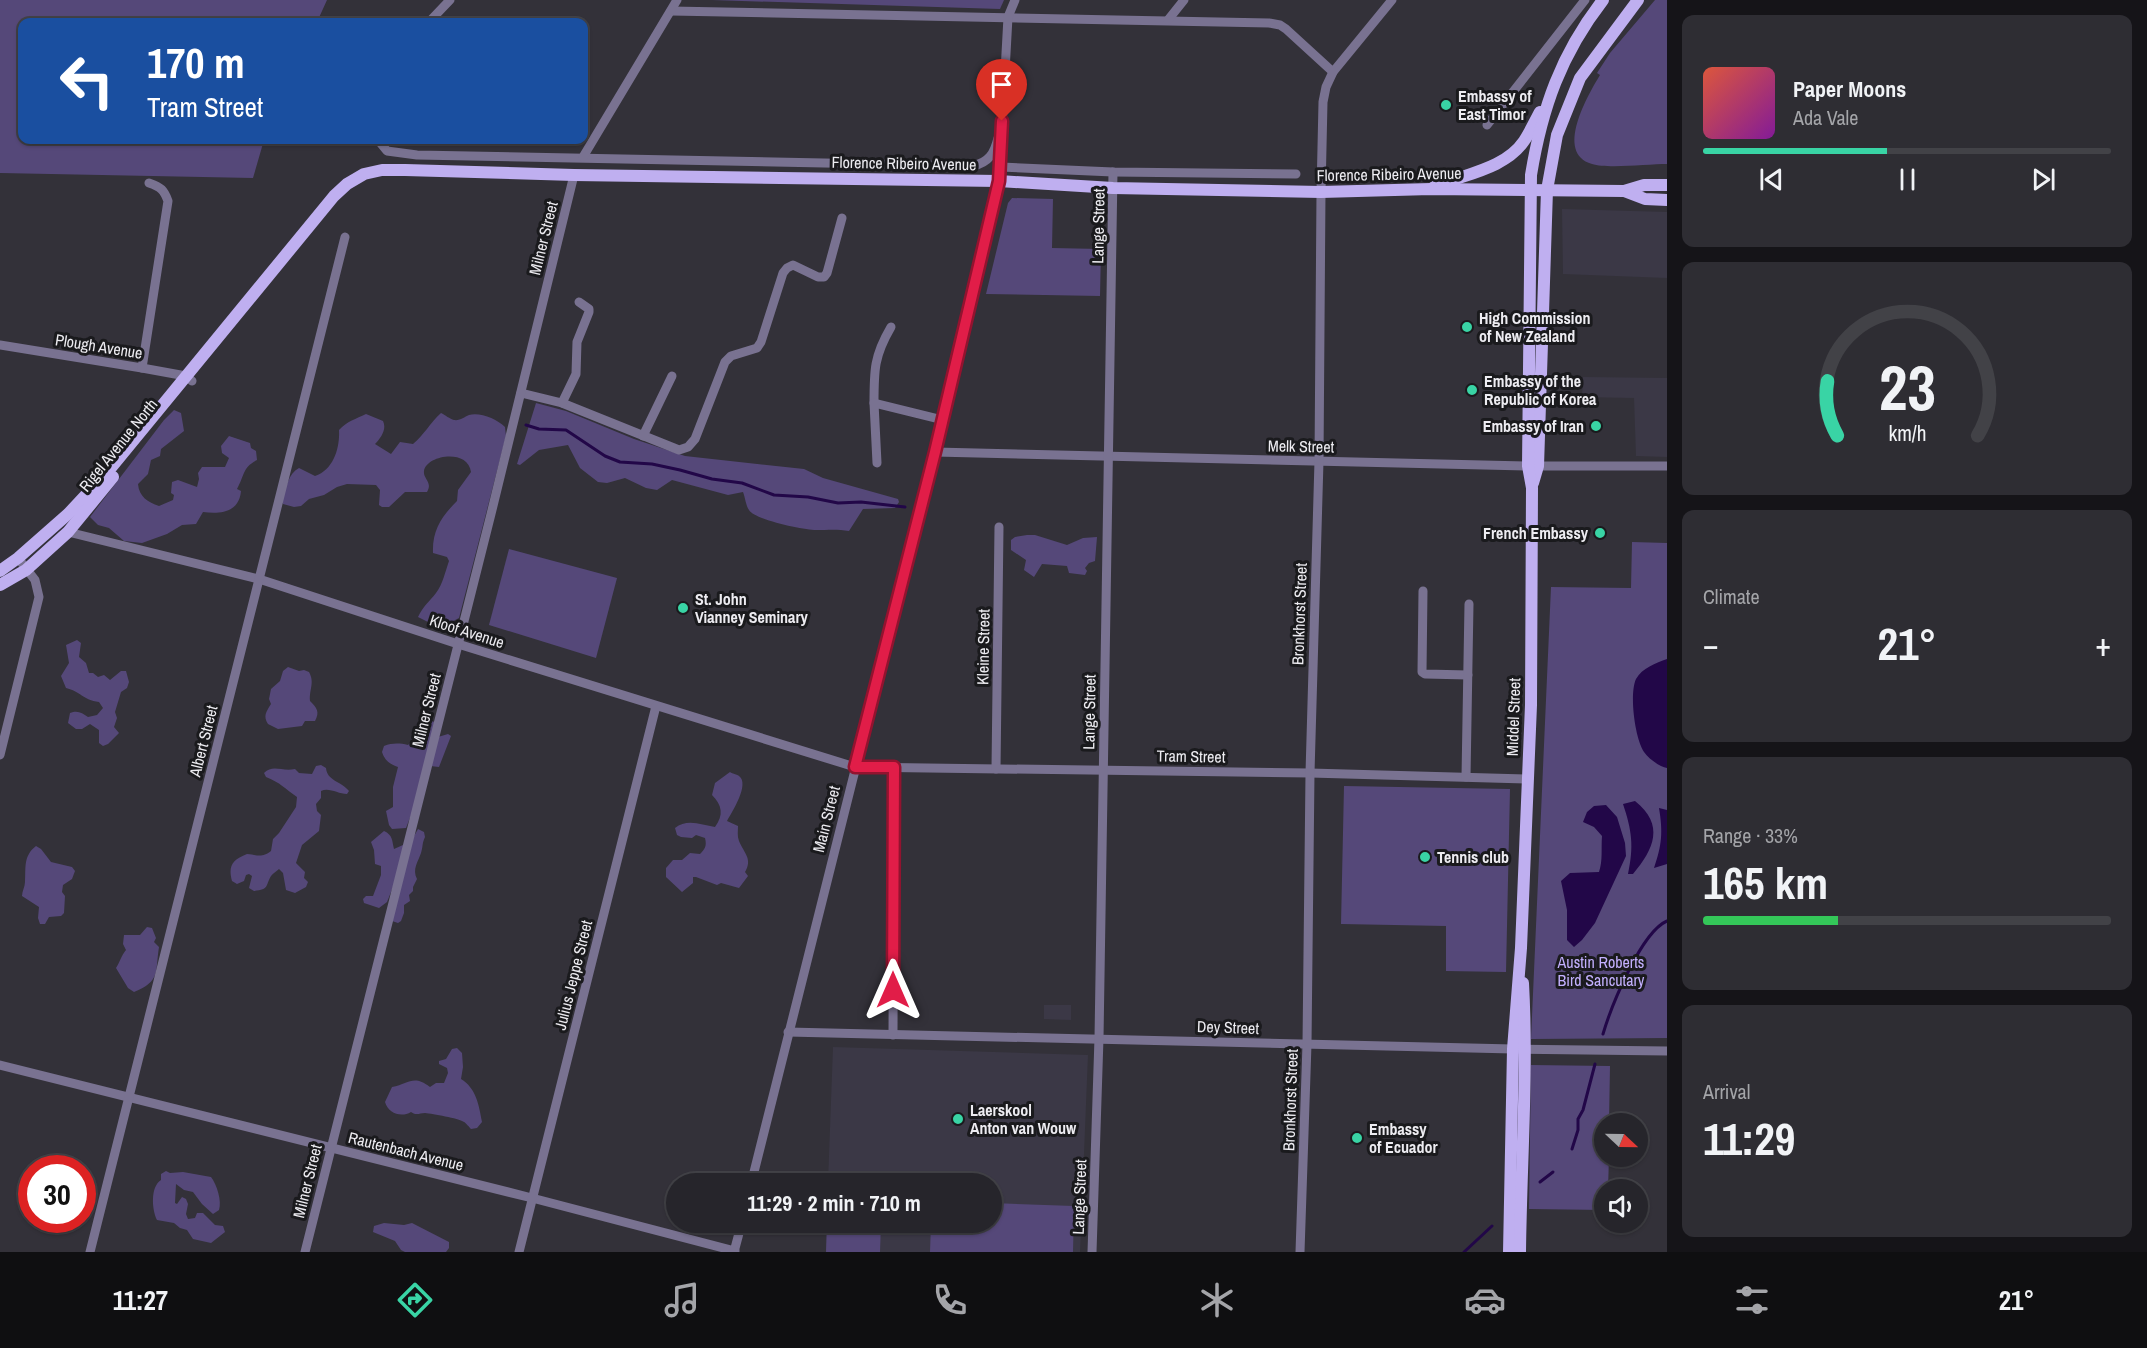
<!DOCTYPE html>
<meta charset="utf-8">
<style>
:root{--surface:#26252b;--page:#2e2d33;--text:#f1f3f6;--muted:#a4a5a9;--line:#424247;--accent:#39d4a5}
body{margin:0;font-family:"Archivo Narrow",sans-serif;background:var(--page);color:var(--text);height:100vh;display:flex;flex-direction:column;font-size:22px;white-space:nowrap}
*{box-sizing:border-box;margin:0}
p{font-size:20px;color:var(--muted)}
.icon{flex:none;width:33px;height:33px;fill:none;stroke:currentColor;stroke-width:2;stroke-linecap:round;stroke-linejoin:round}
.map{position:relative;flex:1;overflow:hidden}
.drawer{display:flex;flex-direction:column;gap:15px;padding:15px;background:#151418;width:480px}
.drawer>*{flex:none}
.top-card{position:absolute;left:18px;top:18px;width:570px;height:126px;border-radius:12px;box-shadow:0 2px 4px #0004,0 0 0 2px var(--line);background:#1a4fa0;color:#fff;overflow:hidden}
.needle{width:39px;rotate:112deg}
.controls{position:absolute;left:1594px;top:1113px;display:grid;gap:12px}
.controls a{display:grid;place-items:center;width:54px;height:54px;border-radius:50%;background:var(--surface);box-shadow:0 2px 4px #0004,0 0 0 2px var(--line);font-size:30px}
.speed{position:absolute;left:18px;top:1155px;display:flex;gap:12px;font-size:30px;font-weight:700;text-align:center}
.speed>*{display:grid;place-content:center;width:78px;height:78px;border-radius:50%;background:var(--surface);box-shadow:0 2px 4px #0004,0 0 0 2px var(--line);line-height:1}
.speed .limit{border:9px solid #d22;background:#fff;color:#111}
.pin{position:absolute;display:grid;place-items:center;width:51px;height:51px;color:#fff;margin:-62px -26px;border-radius:50% 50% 50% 0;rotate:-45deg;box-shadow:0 0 6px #0007}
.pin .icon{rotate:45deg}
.me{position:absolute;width:66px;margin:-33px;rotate:0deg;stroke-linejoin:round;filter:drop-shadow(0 0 4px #0008)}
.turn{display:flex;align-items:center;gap:21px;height:126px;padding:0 30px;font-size:27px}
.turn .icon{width:78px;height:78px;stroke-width:2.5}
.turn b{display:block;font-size:42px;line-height:51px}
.big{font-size:45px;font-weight:800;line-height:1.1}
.drawer .tile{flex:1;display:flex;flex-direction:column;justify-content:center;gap:9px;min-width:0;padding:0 21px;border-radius:12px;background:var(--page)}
.drawer .dial{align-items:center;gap:0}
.dial svg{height:156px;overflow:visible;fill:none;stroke:var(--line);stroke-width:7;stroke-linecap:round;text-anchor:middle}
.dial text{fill:var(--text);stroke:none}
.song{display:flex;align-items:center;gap:18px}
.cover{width:72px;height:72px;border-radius:9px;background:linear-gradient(135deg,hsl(10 70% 55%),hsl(290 70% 35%))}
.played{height:6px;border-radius:3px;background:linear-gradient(90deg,var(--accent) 45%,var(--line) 45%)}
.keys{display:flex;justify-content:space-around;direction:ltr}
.heat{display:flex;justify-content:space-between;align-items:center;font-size:33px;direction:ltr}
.charge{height:9px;border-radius:4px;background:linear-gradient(90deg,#34c759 33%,var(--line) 0)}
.trip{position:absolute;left:666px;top:1173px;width:336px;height:60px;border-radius:30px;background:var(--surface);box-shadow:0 2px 4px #0004,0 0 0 2px var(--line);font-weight:800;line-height:60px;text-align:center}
.tabs{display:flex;height:96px;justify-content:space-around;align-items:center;background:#0f0f11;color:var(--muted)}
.tabs .icon{width:42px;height:42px}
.tabs .selected{color:var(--accent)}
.tabs b{font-size:27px;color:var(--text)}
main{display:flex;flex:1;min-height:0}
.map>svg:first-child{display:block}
</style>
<main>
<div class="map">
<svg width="1667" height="1252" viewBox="0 0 1667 1252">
<rect width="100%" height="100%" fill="#333139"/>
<g fill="#3b3846">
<polygon points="1562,209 1667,212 1667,278 1563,274"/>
<polygon points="1583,377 1667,378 1667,457 1636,456 1634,398 1582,397"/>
<polygon points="1044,1005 1071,1005 1071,1020 1044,1019"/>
<polygon points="833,1047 1088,1055 1080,1252 826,1252 827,1223 992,1222 992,1184 828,1183"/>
</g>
<g fill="#554879">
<polygon points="0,0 327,0 317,22 22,22 22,140 264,140 253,178 0,173"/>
<polygon points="712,0 1004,0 1000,9"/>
<path d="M1655,0h12v164c-18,0 -60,5 -75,0 -38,-11 -4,-69 8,-89l-3,-2 13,-20z"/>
<polygon points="1012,198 1053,199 1052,248 1101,249 1100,296 986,294 1008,203"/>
<path d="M536,403l30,8 68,28 51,17 119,13 19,9 75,21 1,3 -4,6 -32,1 -14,22c-11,-2 -21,-1 -33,-1 -12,0 -61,-10 -67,-20 -3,-4 -4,-13 -6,-18l-15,3 -56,-15 -15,10 -11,-2 -21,-10 -18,5 -9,-1 -18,-14 -12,-23 -29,5 -19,15 -3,-1z"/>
<path d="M174,410l7,3 3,18 -23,18 -1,7 -9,4 -3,14 -10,10c1,13 10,18 21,22l14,-6 1,-5 -3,-2 1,-11 6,-2 19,7 2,-8 -1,-6 4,-6h23l4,-9 -7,-5 -1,-7 8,-10 21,7 1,5 5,3 1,9c-15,8 -12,15 -20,29l4,2c-2,22 -21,23 -38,21l-7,12 -14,1 -15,9 -25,9 -18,-2 -15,-13 -11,-3 -8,-8 74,-97z"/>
<path d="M441,413c4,2 9,6 13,7 6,1 10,-3 15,-5 11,-3 28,4 36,12l1,9 -47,182 -19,10 -22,-11c5,-11 11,-15 18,-24 7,-9 9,-21 13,-32l-2,-4 -14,-4c-1,-23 9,-37 24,-52l1,-11 13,-18c-3,-24 -45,-17 -47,-1 -1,8 9,11 3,21h-22l-16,15h-7l-3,-2 1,-15 -4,-5 -29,-1 -10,3 -13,8 -15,4 -8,7 -7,1 -11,-3 -1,-4c4,-12 6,-26 17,-32l16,8c19,-6 25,-29 24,-46 8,-9 17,-11 27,-16l17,7c4,8 -2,17 -8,23l16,10 9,-12 13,2c11,-9 17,-21 28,-31z"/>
<polygon points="1027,535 1035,535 1067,545 1083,538 1097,537 1095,561 1089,563 1085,568 1087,571 1085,575 1069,573 1067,566 1042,564 1034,577 1024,570 1026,560 1011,550 1011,540 1015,537"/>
<polygon points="1632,542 1667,543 1667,1038 1531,1039 1551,587 1631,588"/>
<polygon points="509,549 617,578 596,658 489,625"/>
<path d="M77,640l4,3 -2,14 7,6 3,10h4l5,4 6,-2 6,5 11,-9h5l3,11 -2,6 -6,4 -6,20 2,6 -3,9 5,6 -11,11 -5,2 -4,-3v-13l-9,-6 -8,5h-6l-8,-6 2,-10c8,-3 12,0 18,4l9,-2 6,-7 -4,-6c-16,-2 -19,-11 -33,-14l-5,-12 8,-13 -3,-18z"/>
<path d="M288,667l11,4 5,-1 5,2c6,11 0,17 1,29 7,7 10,11 5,20h-10l-3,5 -24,3 -10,-5c-5,-8 -2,-12 3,-20l-2,-5 2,-10 9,-8 3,-10z"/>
<path d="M428,718l6,4 4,15 10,-3 3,2 -12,31 -9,-1 -24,62 -14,1 -3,-4 -3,-14 7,-4v-20l5,-20c-8,-3 -13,-6 -16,-15l2,-6c8,-3 15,-3 24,-1l3,-3c1,-12 7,-18 17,-24z"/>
<path d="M321,765l5,3c1,13 15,13 23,23l-2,3c-9,0 -18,-7 -26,-3v7l-5,6 1,7 4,4 -2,16 -17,14 -6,18 9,9 -1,6 4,4 -2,5 -11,6 -9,-3 -3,-17 -4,-4c-2,2 -6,4 -8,7 -6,10 -1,13 -17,15l-5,-3 3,-12 -3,-2 -3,1 -2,6 -7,3 -5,-3c-4,-15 0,-21 15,-27 11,1 15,4 24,-3l2,-12 6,-6 17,-26 1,-10c-13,-9 -16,-14 -31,-20l-2,-4c9,-9 18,-1 31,-4l4,4 13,1 4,-8z"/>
<path d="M730,772c1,1 8,3 9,4 11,8 -7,36 -12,45l11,5c0,5 -1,10 1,15 5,12 14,18 6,31l3,4 -9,12 -18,-5 -4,2 -21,-8h-3v6l-11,9 -16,-15v-9l7,-8h9l8,-7 10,1c5,-5 7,-8 5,-16l-9,-3 -4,3 -11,-1 -4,-2 -2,-7c12,-10 27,-3 40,-1 9,-12 7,-22 -3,-32l3,-12z"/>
<polygon points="1344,786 1510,789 1506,972 1446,971 1446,926 1341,924"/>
<path d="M418,829l6,3 1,5c-3,6 -2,10 -4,16 -3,9 -9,16 -4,26l-4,8v4l-4,4 1,6 -6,4v8l-3,8 -3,2 -6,-2 1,-34 -6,15 -8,6 -15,-5 -1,-4 3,-3h7l8,-21v-9l-6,-2 -1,-14 -3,-8 13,-11c9,4 8,10 10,18l9,-4h6z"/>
<path d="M36,846l5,3 10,13 21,5 3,4 -3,8 -9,6 -1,7 3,4 -1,17 -3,3 -12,1 -4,7h-5l-2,-6 1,-11 -17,-11c0,-5 3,-9 3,-14 1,-14 -2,-26 11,-36z"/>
<path d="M147,927l5,1 4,10 -2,4 5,5c-4,25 2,34 -25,45l-6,-4 -12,-20c4,-6 5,-12 10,-18l-3,-6 1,-9h16z"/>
<path d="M457,1048l5,5 1,14 -2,12c15,9 18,26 21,43l-5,6 -6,1c-1,-1 -6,-7 -7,-7 -6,-4 -31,-8 -39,-9 -6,0 -8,3 -14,-1 -10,6 -23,1 -26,-10l7,-15c17,-3 21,-13 38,0l6,-4h8l4,-10 -1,-5 -8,-4v-3l7,-2 6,-10z"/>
<polygon points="1531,1065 1610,1066 1609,1123 1605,1124 1605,1156 1609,1157 1608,1189 1605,1190 1605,1210 1529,1209"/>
<path d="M166,1171l4,2 13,-1 28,5c6,8 11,24 8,33l-6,4 -11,-10 -9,-12 -9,-2 -8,-6 -1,19 2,1 5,-7 4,2 2,5 -2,10 2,5 7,-1 2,-5h6l12,12 8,1 2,6 -14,11 -18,-4 -6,-9 -7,-2 -6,-5 -17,-3c-5,-10 -7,-33 4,-40v-6z"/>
<polygon points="992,1203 1074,1206 1073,1252 930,1252 931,1223 992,1222"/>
<polygon points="384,1223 404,1225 412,1223 449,1242 449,1248 446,1252 405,1252 401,1250 395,1241 373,1232 374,1226"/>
<polygon points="827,1223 881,1223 880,1252 826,1252"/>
</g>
<g fill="#220748">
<path d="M1667,659v109c-7,-1 -18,-9 -23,-16 -9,-13 -15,-58 -8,-73 6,-11 20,-16 31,-20z"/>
<path d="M1635,801c30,24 19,48 -2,73h-5c6,-28 4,-43 -5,-70z"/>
<path d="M1606,805l11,12 8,26 1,13 -31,67 -13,17 -8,7 -7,-7v-30l-6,-29 9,-8 29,-1c4,-12 2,-23 3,-36l-8,-9 -11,-5 4,-10 7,-6z"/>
<path d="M1659,808l8,2v54l-13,4c8,-23 9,-36 5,-60z"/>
</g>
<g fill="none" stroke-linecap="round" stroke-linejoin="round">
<g stroke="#220748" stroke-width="3">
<polyline points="526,425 539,429 566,430 605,456 620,462 652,464 680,470 712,479 742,483 774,495 808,497 838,503 861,502 905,507"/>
<path d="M1603,1034c8,-27 38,-102 64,-113"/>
<polyline points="1572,1149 1578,1130 1578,1119 1583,1110 1595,1064"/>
<polyline points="1540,1182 1553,1172"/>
<polyline points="1464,1252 1492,1226"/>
</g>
<g stroke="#797291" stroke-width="9">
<polyline points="671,11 1269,23 1280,25 1286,29 1333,72"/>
<polyline points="1168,20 1184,0"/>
<polyline points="429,22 450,0"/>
<polyline points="1487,125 1585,0"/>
<path d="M378,140l9,11 30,4 556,11c16,-4 21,-12 25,-28"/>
<polyline points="583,157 677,0"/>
<polyline points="1001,167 1113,172 1296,174"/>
<polyline points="0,345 142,368 186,376 192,381"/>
<path d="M142,368l26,-167c-4,-11 -7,-14 -19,-18"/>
<polyline points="521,393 562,403 679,450 688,447 695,439 725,362 731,356 757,348 761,342 783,273 787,268 793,265 818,277 824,277 827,273 842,218"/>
<polyline points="562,403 576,374 577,342 589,312 589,309 579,302"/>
<path d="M874,403c0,-33 0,-47 17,-76"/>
<polyline points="643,436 672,376"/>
<polyline points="935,452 1528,466 1667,466"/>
<polyline points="877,463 874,403 943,420"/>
<polyline points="68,532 259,579 458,644 855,767 1310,773 1527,779"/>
<polyline points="1423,591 1422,672 1425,674 1468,675"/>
<polyline points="0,755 39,597 35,580 18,558"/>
<polyline points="996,769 999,527"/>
<polyline points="1466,777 1469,604"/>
<polyline points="788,1032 1513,1049 1667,1051"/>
<polyline points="893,1035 894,767"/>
<polyline points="0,1065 532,1198 735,1251"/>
<polyline points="751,1184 935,452 999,181 1008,17 1015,0"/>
<polyline points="90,1252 345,237"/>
<polyline points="305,1252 491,514 574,175"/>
<polyline points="519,1252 656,706"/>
<polyline points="734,1252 742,1222"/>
<polyline points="1092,1252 1099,1038 1113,172"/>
<polyline points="1300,1252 1307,1044 1310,773 1319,461 1321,192 1323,102 1326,87 1333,72 1392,0"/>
</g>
<g stroke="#bfaff0" stroke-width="12">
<path d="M1434,187c30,-13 71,-18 90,-46 6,-9 11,-20 16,-29"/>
<polyline points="1624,191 1644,185 1667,185"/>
<polyline points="1533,483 1538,466 1547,190 1557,135 1580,78 1638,0"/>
<polyline points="0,571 18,558 68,514 110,469 334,196 347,184 364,174 382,170 405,170 574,175 999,181 1113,188 1321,192 1431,189 1624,191 1645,199 1667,200"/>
<polyline points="0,585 26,570 68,532 113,477"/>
<path d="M1509,1252l4,-203 8,-101 10,-243 1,-217 -4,-22 3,-291c11,-67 30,-121 72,-175"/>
<path d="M1520,1252c1,-90 8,-179 3,-269"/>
</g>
</g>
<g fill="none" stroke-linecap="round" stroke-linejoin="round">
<defs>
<polyline id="route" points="893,990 894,767 855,767 935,452 999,181 1002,121"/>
</defs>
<use href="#route" stroke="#92132f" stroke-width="15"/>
<use href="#route" stroke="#e11d48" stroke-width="10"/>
</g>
<g fill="#39d4a5" stroke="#1a1a1d" stroke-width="2">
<circle cx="1446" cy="105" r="6"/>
<circle cx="1467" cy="327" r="6"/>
<circle cx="1472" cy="390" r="6"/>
<circle cx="1596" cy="426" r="6"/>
<circle cx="1600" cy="533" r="6"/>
<circle cx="683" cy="608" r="6"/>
<circle cx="1425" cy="857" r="6"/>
<circle cx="958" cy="1119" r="6"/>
<circle cx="1357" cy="1138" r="6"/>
</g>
<g text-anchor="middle" stroke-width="6" stroke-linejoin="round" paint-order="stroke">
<g font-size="16" font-weight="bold" fill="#edecf1" stroke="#1a1a1d" text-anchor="start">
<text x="1458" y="102">Embassy of<tspan x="1458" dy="18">East Timor</tspan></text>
<text x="1479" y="324">High Commission<tspan x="1479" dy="18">of New Zealand</tspan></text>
<text x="1484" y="387">Embassy of the<tspan x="1484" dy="18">Republic of Korea</tspan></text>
<text x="1584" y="432" text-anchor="end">Embassy of Iran</text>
<text x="1588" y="539" text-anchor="end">French Embassy</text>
<text x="695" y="605">St. John<tspan x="695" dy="18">Vianney Seminary</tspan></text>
<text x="1437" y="863">Tennis club</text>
<text x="970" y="1116">Laerskool<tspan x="970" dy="18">Anton van Wouw</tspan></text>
<text x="1369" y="1135">Embassy<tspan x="1369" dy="18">of Ecuador</tspan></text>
</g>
<g font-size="16" fill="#edecf1" stroke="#1a1a1d">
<text transform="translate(904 163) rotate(1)" y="6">Florence Ribeiro Avenue</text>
<text transform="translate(1389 174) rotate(-1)" y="6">Florence Ribeiro Avenue</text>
<text transform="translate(1098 226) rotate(-89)" y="6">Lange Street</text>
<text transform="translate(543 238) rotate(-76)" y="6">Milner Street</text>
<text transform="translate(99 346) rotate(9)" y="6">Plough Avenue</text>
<text transform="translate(118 445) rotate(-51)" y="6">Rigel Avenue North</text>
<text transform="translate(1301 446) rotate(1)" y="6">Melk Street</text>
<text transform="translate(1299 614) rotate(-88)" y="6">Bronkhorst Street</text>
<text transform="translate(467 631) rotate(18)" y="6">Kloof Avenue</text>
<text transform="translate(983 647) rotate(-89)" y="6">Kleine Street</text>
<text transform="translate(426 710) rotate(-76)" y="6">Milner Street</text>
<text transform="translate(1089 712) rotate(-89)" y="6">Lange Street</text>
<text transform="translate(1513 717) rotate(-88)" y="6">Middel Street</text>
<text transform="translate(203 741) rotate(-76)" y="6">Albert Street</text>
<text transform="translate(1191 756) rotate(1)" y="6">Tram Street</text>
<text transform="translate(826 819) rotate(-76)" y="6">Main Street</text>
<text transform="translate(573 975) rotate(-76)" y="6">Julius Jeppe Street</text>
<text transform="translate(1228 1027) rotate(2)" y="6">Dey Street</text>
<text transform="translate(1290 1100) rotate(-88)" y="6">Bronkhorst Street</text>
<text transform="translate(406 1151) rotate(14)" y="6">Rautenbach Avenue</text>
<text transform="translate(307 1181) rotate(-76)" y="6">Milner Street</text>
<text transform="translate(1079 1197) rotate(-88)" y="6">Lange Street</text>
</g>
<g font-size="16" fill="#c3b0fe" stroke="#1a1a1d">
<text x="1601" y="968">Austin Roberts<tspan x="1601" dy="18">Bird Sancutary</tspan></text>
</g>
</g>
</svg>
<div class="controls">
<a><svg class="needle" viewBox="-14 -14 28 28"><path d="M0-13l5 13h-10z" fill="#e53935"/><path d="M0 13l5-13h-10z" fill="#a4a5a9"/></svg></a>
<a><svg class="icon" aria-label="sound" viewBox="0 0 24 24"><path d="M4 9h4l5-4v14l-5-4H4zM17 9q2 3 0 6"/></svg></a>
</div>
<div class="speed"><div class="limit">30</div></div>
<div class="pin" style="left:1002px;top:121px;background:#d93025"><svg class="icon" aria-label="arrive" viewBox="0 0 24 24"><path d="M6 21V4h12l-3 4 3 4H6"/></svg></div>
<svg class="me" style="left:893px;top:990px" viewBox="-20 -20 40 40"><path d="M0-17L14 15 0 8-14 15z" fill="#e11d48" stroke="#fff" stroke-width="4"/></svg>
<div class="trip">11:29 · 2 min · 710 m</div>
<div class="top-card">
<div class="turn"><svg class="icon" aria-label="left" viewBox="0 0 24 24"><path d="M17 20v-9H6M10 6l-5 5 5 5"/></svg><div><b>170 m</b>Tram Street</div></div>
</div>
</div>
<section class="drawer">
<div class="tile">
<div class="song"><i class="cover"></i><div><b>Paper Moons</b><p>Ada Vale</p></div></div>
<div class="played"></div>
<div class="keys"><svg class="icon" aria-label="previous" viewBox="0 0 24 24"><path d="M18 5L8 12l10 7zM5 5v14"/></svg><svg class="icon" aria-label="pause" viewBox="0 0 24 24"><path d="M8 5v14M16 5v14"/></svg><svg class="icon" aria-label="next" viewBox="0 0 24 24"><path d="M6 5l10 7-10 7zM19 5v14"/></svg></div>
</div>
<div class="tile dial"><svg viewBox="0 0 100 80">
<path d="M14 69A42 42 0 1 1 86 69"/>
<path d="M14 69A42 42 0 0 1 9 41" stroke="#39d4a5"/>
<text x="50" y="56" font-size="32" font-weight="700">23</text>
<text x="50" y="72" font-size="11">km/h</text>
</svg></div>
<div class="tile"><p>Climate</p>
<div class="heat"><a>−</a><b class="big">21°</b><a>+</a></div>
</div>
<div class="tile"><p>Range · 33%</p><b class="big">165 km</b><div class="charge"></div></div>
<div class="tile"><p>Arrival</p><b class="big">11:29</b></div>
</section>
</main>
<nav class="tabs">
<b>11:27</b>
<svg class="icon selected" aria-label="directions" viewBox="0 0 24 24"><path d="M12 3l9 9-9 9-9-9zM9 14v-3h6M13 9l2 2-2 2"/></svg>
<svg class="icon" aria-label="music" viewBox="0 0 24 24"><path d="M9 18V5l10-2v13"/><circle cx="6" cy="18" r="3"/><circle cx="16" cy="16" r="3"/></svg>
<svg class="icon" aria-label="phone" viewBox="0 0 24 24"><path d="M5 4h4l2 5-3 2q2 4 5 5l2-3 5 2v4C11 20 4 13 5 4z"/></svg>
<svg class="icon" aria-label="climate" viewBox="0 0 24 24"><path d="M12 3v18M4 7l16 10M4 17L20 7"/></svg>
<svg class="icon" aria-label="car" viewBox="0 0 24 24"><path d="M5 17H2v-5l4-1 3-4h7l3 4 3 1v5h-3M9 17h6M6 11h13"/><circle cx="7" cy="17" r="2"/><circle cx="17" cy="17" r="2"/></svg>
<svg class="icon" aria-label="filters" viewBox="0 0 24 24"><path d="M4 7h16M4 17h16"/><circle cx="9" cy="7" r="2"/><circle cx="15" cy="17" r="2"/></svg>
<b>21°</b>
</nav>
